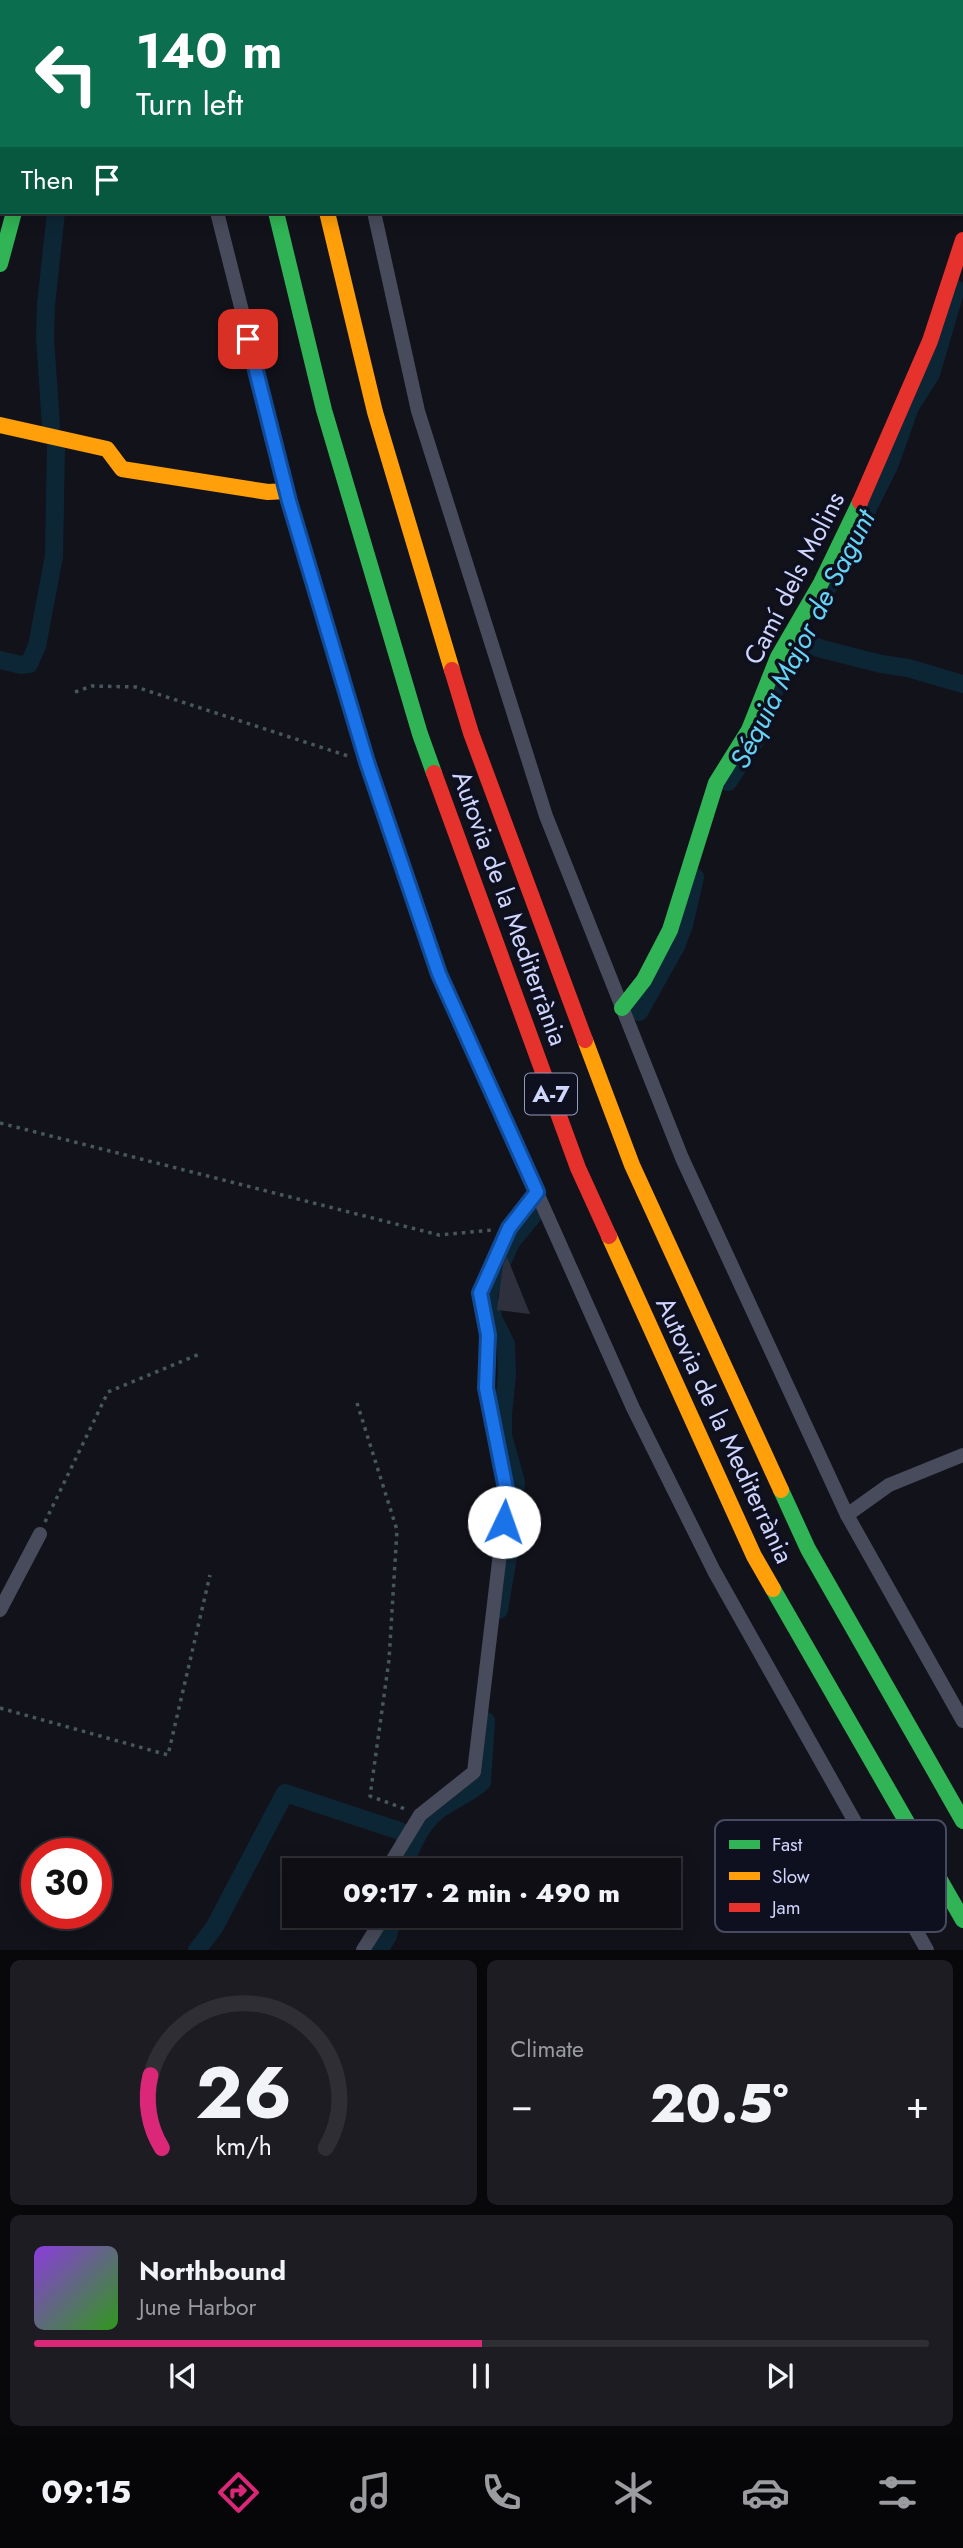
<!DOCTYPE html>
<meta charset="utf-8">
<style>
:root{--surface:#0e0e14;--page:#1c1c22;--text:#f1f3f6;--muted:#9b9ca0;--line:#2e2e34;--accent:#db2777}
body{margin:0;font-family:Jost,sans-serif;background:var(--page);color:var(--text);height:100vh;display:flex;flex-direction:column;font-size:26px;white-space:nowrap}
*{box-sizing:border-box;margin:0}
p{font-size:23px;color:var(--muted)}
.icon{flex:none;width:38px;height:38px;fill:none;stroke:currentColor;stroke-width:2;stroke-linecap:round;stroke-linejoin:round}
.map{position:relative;height:1950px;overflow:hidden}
.drawer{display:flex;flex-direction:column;gap:10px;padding:10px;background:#08080b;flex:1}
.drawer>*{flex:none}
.hud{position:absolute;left:0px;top:0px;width:964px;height:214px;box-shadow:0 4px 18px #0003,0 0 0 2px var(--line);background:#0b6e4f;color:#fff;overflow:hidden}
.speed{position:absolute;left:21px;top:1838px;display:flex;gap:14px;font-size:35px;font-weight:700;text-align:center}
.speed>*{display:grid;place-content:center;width:91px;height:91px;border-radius:50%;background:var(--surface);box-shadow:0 4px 18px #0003,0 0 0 2px var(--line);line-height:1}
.speed .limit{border:10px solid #d22;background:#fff;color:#111}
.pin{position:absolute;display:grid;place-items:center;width:60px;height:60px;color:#fff;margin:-30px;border-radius:14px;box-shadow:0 4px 10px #0006}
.me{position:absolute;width:77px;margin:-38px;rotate:3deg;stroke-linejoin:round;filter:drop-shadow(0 0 5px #0008)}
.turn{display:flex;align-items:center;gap:24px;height:147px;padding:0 21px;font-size:32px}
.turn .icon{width:91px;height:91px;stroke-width:2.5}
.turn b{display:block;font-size:49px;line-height:60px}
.then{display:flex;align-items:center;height:66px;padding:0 21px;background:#0003;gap:14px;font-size:26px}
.big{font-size:52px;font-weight:800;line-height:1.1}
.drawer .tile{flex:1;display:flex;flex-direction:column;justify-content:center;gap:10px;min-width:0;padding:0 24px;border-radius:10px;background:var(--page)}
.drawer .dial{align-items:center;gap:0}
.dial svg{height:182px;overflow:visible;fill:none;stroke:var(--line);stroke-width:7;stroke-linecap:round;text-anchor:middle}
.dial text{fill:var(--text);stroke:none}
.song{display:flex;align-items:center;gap:21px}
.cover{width:84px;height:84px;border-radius:10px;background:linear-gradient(135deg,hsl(270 70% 55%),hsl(110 70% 35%))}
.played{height:7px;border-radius:4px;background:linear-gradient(90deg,var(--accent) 50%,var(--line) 50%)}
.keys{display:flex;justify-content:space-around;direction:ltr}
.heat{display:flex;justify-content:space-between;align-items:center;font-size:38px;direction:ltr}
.drawer .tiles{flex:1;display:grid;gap:10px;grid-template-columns:1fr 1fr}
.tile:last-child{grid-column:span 2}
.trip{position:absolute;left:282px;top:1858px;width:399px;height:70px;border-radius:0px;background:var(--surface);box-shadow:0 4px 18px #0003,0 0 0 2px var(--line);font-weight:800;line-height:70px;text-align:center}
.dock{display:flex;height:112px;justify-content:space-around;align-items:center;background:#060608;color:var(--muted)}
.dock .icon{width:49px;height:49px}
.dock .active{color:var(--accent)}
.dock b{font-size:32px;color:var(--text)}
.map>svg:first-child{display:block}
</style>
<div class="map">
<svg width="963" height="1950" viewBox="0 0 963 1950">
<rect width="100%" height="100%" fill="#12121b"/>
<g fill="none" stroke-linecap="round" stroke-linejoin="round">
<polyline stroke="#0d2636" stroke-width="5" points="414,1839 415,1840"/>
<g stroke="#0d2636" stroke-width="18">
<polyline points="40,0 40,2"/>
<polyline points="51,426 45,337 46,305 56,212"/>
<polyline points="825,593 889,466 910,407 931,374 956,289"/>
<polyline points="796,639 822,649 881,664 908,668 963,684"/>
<polyline points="0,660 21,665 29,664 37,646 54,556 56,446"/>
<polyline points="728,782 755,741 793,643"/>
<polyline points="639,1012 676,946 684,925 695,877"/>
<polyline points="499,1610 510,1545 516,1482 503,1436 503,1414 507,1375 506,1344 494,1320 488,1295 511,1242 534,1214"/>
<path d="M402,1871c9,-23 17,-47 38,-62 14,-10 29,-15 42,-27l4,-61"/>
<polyline points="197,1950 214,1928 285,1793 400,1831"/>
<polyline points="379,1950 388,1936 393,1916"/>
</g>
</g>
<polygon fill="#2f303d" points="507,1257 530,1314 497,1310 503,1265"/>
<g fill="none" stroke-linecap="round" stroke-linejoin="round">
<g stroke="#47575d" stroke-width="3.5" stroke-dasharray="3.5 5" stroke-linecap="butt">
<polyline points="75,692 92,686 136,687 351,757"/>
<polyline points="0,1123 439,1235 493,1230"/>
<polyline points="357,1403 397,1530 389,1660 370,1796 405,1809"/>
<polyline points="45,1522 108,1392 202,1353"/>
<polyline points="0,1708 168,1755 210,1575"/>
</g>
<g stroke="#474b5b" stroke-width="14">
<polyline points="163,0 164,2"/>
<polyline points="327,0 327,2"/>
<polyline points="217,212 290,501 367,762 439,973 633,1408 714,1571 927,1950"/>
<polyline points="374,212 418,411 546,816 682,1158 847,1515 963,1721"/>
<polyline points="847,1515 889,1485 963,1455"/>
<polyline points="0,1610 40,1534"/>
<polyline points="386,1871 420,1815 474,1772 507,1494 486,1388 488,1335 480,1293 509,1228 537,1192"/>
<polyline points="363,1950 378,1926 379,1916"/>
</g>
<g stroke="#30b455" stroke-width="16">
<polyline points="14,0 15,2"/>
<polyline points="277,0 278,2"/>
<polyline points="276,212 324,410 420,734 434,773"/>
<polyline points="0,264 14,212"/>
<polyline points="622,1008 644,980 670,930 716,783 749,730 778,657 821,583 860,502"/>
<polyline points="781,1490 808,1549 963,1821"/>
<polyline points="773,1589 963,1920"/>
</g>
<g stroke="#ff9f0a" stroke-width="16">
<polyline points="327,212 375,412 452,670"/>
<polyline points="0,425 107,449 122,469 268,492 287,491"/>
<polyline points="585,1040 632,1165 781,1490"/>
<polyline points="609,1236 754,1556 773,1589"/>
</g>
<g stroke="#e5322d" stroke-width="16">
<polyline points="226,0 226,2"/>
<polyline points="860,502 930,341 963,240"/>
<polyline points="452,670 471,733 585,1040"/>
<polyline points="434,773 578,1168 609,1236"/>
</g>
</g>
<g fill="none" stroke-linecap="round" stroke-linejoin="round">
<defs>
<polyline id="route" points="248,339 289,501 367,762 439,974 537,1192 509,1228 480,1293 488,1335 486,1388 507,1494 504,1522"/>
</defs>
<use href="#route" stroke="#114b97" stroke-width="18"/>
<use href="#route" stroke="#1a73e8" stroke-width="12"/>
</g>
<g text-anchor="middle" stroke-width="7" stroke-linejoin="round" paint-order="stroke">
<rect fill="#0e0f1f" stroke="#959ab9" stroke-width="2" x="525" y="1073.5" width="52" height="41" rx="5"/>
<g font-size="24" font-weight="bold" fill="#cfd5fb">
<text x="551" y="1102">A-7</text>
</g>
<g font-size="26" fill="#cfd5fb" stroke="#0e0f1f">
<text transform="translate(794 578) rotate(-63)" y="9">Camí dels Molins</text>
<text transform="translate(510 908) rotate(70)" y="9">Autovia de la Mediterrània</text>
<text transform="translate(725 1430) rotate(65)" y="9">Autovia de la Mediterrània</text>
</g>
<g font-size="28" font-style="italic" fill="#65d4f4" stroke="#0e0f1f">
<text transform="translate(802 639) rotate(-63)" y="10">Séquia Major de Sagunt</text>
</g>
</g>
<rect x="715" y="1820" width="231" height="112" rx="10" fill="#0e0f1f" stroke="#484a61" stroke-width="2"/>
<rect x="729" y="1840" width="31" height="9" fill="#30b455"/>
<rect x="729" y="1872" width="31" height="8" fill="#ff9f0a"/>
<rect x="729" y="1903" width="31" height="9" fill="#e5322d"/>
<g font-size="19" fill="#cfd5fb">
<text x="772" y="1851">Fast</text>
<text x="772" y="1883">Slow</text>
<text x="772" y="1914">Jam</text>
</g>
</svg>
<div class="speed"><div class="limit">30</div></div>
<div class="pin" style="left:248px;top:339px;background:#d93025"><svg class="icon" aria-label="arrive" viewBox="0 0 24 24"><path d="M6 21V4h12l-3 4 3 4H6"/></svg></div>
<svg class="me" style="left:504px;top:1522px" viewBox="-20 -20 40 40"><circle r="19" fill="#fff"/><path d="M0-13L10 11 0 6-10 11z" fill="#1a73e8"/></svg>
<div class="trip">09:17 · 2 min · 490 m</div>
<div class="hud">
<div class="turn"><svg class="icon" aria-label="left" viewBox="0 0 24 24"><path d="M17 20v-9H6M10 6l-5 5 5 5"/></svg><div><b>140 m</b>Turn left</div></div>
<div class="then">Then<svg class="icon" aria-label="arrive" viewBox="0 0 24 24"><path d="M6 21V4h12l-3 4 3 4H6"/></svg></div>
</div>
</div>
<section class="drawer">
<div class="tiles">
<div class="tile dial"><svg viewBox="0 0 100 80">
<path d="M14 69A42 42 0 1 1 86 69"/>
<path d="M14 69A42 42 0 0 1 9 37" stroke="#db2777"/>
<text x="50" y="56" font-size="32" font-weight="700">26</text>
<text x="50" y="72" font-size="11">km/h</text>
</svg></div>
<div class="tile"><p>Climate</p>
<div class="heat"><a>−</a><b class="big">20.5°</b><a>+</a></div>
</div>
<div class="tile">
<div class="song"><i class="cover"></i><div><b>Northbound</b><p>June Harbor</p></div></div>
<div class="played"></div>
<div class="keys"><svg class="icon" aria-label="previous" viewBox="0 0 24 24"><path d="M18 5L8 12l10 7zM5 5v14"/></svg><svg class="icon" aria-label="pause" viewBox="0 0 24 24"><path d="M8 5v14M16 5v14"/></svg><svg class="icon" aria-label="next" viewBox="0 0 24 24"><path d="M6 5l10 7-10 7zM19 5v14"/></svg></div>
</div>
</div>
</section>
<nav class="dock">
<b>09:15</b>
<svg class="icon active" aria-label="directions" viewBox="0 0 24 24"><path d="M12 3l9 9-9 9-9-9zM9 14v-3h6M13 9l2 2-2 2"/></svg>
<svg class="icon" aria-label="music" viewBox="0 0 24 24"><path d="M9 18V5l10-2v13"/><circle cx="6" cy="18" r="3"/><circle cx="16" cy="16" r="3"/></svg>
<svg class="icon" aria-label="phone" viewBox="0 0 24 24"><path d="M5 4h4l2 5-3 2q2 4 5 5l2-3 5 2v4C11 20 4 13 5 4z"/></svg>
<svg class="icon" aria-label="climate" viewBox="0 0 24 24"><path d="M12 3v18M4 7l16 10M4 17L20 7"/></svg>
<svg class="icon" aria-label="car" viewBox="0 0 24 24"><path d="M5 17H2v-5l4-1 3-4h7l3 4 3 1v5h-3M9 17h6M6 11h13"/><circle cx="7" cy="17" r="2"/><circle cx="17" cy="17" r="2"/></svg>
<svg class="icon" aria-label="filters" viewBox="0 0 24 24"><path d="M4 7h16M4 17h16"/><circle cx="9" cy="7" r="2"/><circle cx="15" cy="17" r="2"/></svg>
</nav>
